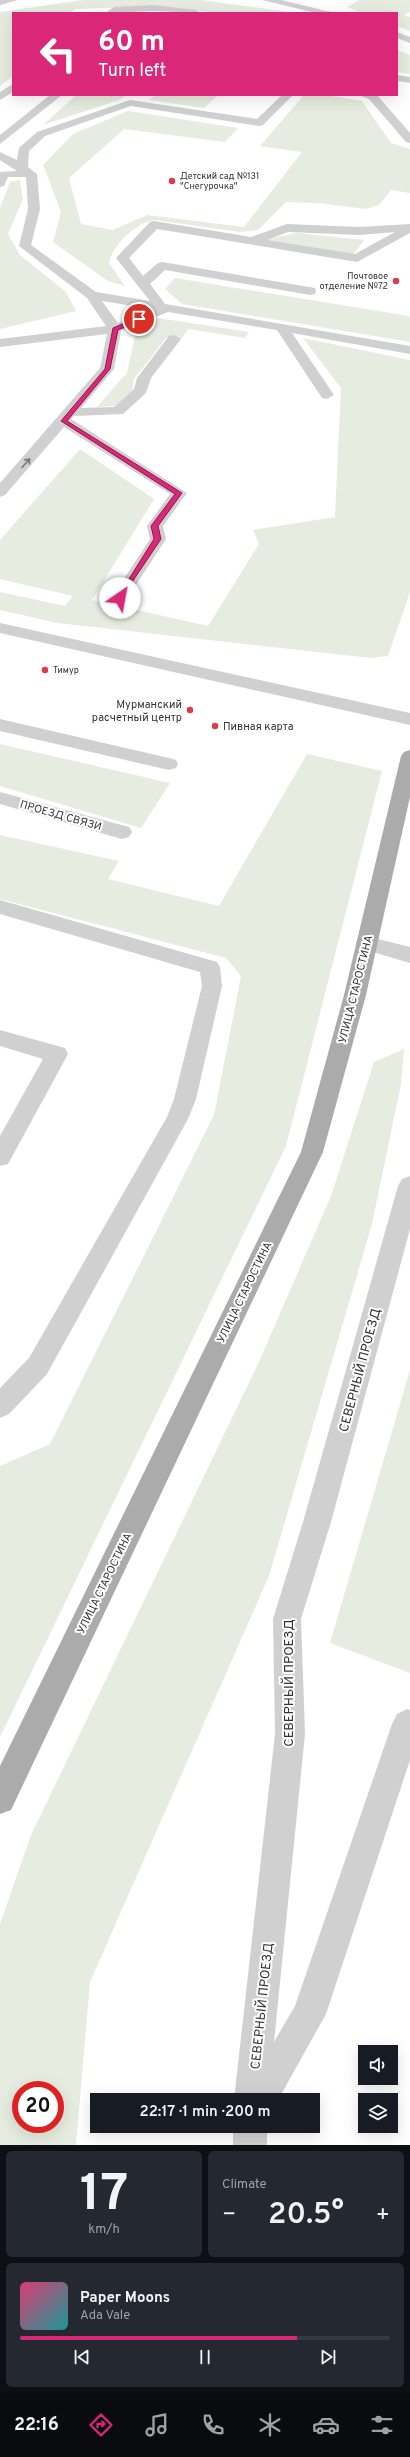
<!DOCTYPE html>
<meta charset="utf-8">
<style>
:root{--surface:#171b24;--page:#242831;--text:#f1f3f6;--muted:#9ea1a6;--line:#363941;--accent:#db2777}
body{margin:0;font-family:Overpass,sans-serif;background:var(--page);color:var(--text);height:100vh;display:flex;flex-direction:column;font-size:15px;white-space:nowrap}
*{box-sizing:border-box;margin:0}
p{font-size:13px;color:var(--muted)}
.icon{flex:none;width:22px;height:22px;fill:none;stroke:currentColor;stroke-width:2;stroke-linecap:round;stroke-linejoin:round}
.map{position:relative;height:2145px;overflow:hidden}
.details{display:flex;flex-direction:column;gap:6px;padding:6px;background:#0d0f14;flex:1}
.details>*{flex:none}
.banner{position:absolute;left:12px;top:12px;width:386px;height:84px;border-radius:0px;box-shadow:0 4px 16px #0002;background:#db2777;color:#fff;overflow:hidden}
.tools{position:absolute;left:358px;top:2045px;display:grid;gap:8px}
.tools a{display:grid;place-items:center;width:40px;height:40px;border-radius:0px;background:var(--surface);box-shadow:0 4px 16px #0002;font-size:20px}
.speed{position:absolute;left:12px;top:2081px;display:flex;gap:8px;font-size:20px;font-weight:700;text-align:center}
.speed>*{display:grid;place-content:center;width:52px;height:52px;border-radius:50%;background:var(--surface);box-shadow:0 4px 16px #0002;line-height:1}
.speed .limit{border:6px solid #d22;background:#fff;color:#111}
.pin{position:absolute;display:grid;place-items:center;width:34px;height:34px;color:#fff;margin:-17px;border:2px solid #fff;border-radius:50%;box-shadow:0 1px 4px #0007}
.me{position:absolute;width:44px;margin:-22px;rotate:33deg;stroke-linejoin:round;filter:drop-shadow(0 0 3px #0008)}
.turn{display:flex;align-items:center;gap:14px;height:84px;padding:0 20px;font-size:18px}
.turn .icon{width:52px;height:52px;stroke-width:2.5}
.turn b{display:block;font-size:28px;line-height:34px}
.big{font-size:30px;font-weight:600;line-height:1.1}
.details .card{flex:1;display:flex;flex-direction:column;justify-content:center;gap:6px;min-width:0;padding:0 14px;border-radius:6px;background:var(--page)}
.details .dial{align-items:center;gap:0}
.dial b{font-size:52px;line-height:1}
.song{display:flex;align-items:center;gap:12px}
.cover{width:48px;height:48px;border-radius:6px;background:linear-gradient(135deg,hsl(340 70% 55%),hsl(180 70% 35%))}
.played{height:4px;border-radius:2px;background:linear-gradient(90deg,var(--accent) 75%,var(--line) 75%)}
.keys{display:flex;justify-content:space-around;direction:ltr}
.heat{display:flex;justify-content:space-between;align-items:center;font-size:22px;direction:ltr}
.details .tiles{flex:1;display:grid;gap:6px;grid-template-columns:1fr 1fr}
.card:last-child{grid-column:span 2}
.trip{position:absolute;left:90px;top:2093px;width:230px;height:40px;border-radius:0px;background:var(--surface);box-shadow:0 4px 16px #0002;font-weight:600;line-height:40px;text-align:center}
.menu{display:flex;height:64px;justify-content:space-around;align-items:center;background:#090b0e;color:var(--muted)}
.menu .icon{width:28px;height:28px}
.menu .selected{color:var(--accent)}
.menu b{font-size:18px;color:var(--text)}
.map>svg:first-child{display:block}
</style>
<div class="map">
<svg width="410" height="2145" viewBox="0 0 410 2145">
<rect width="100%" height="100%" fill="#fff"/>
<g fill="#e6ecdf" fill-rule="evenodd">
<polygon points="83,0 201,0 296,13 218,13 152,6 75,9 70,13 13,13 13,76 0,86 0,12"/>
<polygon points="359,0 410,0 410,12 404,15 410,17 410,31 397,26 397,13 362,13 347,7"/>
<polygon points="397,50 410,55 410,74 397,72"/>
<polygon points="76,95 127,95 119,100 43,125"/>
<polygon points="156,95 218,95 204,108 149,100"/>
<path d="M304,95h21l37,6 29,42 19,6v44l-19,-3 -12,15 -13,4 -47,-6 -33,-1 -28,28 -18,2 -85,-12c-17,1 -43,25 -46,43l16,23 -17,-5 -55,-39 8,-30 -18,-47 30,-31 55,-23 110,17 -13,14 -101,-13 -55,49 12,46 32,6 34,-15 97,12 58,-75 -42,-6z"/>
<polygon points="20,180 23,199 8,234 20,255 66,292 76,311 0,329 0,208 10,182"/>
<polygon points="297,233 364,240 353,255 262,240"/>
<polygon points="175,278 403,315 410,317 410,342 182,304 165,289"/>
<polygon points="158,318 249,332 245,338 188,329 181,339 166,338 134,379 132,391 115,406 97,407 127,373 136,331"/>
<polygon points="303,338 410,360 410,592 388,656 371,658 58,623 0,610 0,592 65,606 73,596 0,579 0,540 80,449 154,499 92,600 208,626 259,544 253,530 335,517 341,388"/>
<polygon points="0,744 170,783 141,828 0,786"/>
<polygon points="307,754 382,771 286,1146 0,1737 0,1466 50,1444 214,1115 241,976 226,958 0,899 0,835 119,861 108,879 219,906"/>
<path d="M404,1049l-3,35 -29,140 -103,352 -179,406 -14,163h-76v-221l31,-89 227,-471 73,-168 43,-134zM21,2090h34v34h-34z"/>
<polygon points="410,1370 410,1673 330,1643"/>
</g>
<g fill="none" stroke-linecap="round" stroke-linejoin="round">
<g fill="#d0d0d0" fill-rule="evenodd">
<polygon points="0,0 18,0 0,5"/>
<polygon points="262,0 281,0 335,13 316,13"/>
<polygon points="153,5 196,10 201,13 153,11 105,13 114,7"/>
<polygon points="397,32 410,37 410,43 397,38"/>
<polygon points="397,75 410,77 410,83 397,81"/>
<polygon points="13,84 13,92 0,100 0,92"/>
<polygon points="50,95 62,95 0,144 0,135"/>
<path d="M282,95h11l-30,30 -4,1 -128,-20 -86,30 -16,15 -1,16 9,7 3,35 -9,36 65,47 54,9 -34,-43 34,-36 4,-1 97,16 36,-13 72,3 51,-3v9l-53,29 -200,-33 -28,29 14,18 15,-13 4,-1 153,26 1,3 -1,3 -5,1 -145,-25 -15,14 15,20 245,42v8l-118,-21 42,62 -7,4 -5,-1 -45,-68 -109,-18 -47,19 -7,38 -33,39 33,-1 20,-18 3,-11 32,-42 5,-1 7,4 -30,39 -5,15 -23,21 -49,2 -3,3 116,74 -24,33 3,13 -38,58 -2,3h-12l-2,-3 38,-58 -3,-13 23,-32 -106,-67 -59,68 -5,2v-14l100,-115 7,-34 -107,13v-8l106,-13 -19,-28 -68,-52 9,-37 -2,-32h-18l-4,9 -4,1v-15l17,-1 -17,-11v-8l17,8 2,-12 18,-16 93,-32 127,19zM288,232l71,3 36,-3 -40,22 -88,-14zM102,301l50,8 -34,14z"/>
<polygon points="359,95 377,95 410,133 410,143 406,142 369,99"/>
<polygon points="0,623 410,713 410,725 0,633"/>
<polygon points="0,719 169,758 176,760 178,764 176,768 169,770 0,731"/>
<polygon points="0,792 129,827 132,832 129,837 122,839 0,804"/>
<polygon points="0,900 217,962 220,967 222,986 196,1099 188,1119 47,1374 9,1414 0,1418 0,1388 29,1358 167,1117 174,1099 202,986 200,972 0,914"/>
<polygon points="366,936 410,947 410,963 359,948 356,943 359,938"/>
<polygon points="0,1030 65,1048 68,1054 8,1164 0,1166 0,1136 43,1059 0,1046"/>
<polygon points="410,1176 410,1229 331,1522 301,1619 305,1734 274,2042 295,2006 392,1724 397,1714 407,1709 410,1710 410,1760 326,2014 278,2100 234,2100 275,1734 273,1619 303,1522 398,1186 402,1179"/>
<rect x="233" y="2126" width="34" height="19"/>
</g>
<polygon fill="#ababab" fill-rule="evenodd" points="410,750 410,797 366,995 323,1152 11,1810 0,1814 0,1766 301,1152 344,995 401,756 404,752"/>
</g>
<defs><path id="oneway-shaft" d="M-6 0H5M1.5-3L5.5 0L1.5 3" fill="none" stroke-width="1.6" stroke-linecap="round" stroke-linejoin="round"/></defs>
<use stroke="#7a7a7a" href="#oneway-shaft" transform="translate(26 463) rotate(-48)"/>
<polygon fill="#db2777" stroke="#8e194d" points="139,317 141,320 118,330 110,369 67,421 182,493 158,526 161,539 120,600 117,598 154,539 151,526 175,494 61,421 105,369 113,328"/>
<g fill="#e63946" stroke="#fff" stroke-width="1.5">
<circle cx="172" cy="181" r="4"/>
<circle cx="396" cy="281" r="4"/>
<circle cx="45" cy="670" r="4"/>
<circle cx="190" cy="710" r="4"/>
<circle cx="215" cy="726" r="4"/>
</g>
<g text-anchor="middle" stroke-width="4" stroke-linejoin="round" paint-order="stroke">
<g font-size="9" fill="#333" stroke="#fff" text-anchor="start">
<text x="180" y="179">Детский сад №131<tspan x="180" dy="10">"Снегурочка"</tspan></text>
<text x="388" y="279" text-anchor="end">Почтовое<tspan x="388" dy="10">отделение №72</tspan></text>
<text x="53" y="673">Тимур</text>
</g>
<g font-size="11" fill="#333" stroke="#fff" text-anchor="end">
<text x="182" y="708">Мурманский<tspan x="182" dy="13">расчетный центр</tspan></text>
<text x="223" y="730" text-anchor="start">Пивная карта</text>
</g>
<g font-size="11" fill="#333" stroke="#fff">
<text transform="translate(61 815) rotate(16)" y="4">ПРОЕЗД СВЯЗИ</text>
<text transform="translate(355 989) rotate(-76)" y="4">УЛИЦА СТАРОСТИНА</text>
<text transform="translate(244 1292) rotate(-64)" y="4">УЛИЦА СТАРОСТИНА</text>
<text transform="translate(104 1583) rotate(-64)" y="4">УЛИЦА СТАРОСТИНА</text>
</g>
<g font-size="13" fill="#333" stroke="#fff">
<text transform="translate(359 1370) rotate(-75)" y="5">СЕВЕРНЫЙ ПРОЕЗД</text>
<text transform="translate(288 1683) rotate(-90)" y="5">СЕВЕРНЫЙ ПРОЕЗД</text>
<text transform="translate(261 2006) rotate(-84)" y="5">СЕВЕРНЫЙ ПРОЕЗД</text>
</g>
</g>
</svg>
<div class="tools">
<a><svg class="icon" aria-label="sound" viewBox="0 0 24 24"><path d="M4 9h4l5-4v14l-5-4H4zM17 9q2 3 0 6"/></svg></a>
<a><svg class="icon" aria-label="layers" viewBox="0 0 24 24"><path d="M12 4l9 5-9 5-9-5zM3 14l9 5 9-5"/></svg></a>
</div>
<div class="speed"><div class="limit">20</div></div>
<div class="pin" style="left:139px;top:319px;background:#d93025"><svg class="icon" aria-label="arrive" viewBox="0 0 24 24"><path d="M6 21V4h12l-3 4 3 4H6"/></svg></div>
<svg class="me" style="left:120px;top:598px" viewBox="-20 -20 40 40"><circle r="19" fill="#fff"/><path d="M0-13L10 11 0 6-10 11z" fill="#db2777"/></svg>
<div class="trip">22:17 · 1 min · 200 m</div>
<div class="banner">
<div class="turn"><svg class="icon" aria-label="left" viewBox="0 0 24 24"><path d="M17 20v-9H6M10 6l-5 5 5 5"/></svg><div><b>60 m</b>Turn left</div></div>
</div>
</div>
<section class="details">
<div class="tiles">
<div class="card dial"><b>17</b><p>km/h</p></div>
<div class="card"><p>Climate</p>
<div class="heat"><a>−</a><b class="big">20.5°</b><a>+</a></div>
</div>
<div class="card">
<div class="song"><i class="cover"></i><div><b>Paper Moons</b><p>Ada Vale</p></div></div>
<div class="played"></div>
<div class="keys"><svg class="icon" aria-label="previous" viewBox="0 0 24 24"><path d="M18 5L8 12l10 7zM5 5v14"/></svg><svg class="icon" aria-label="pause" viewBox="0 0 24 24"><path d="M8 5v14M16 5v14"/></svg><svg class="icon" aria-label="next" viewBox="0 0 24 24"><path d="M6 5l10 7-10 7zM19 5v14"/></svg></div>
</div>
</div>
</section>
<nav class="menu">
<b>22:16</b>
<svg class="icon selected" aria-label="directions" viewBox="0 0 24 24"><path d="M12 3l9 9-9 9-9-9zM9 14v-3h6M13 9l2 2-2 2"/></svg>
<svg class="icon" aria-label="music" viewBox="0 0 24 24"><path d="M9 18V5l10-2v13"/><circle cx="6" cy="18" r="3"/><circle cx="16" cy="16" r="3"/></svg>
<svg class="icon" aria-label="phone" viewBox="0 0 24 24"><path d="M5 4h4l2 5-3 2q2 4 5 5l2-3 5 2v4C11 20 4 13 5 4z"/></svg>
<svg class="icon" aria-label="climate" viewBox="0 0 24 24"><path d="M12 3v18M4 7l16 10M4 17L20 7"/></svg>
<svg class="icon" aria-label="car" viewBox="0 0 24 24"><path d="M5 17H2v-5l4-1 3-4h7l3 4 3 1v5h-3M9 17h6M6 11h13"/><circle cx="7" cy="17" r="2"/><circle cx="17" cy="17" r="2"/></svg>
<svg class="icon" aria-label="filters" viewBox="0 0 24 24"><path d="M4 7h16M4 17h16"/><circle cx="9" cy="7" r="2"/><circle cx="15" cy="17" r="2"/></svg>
</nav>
